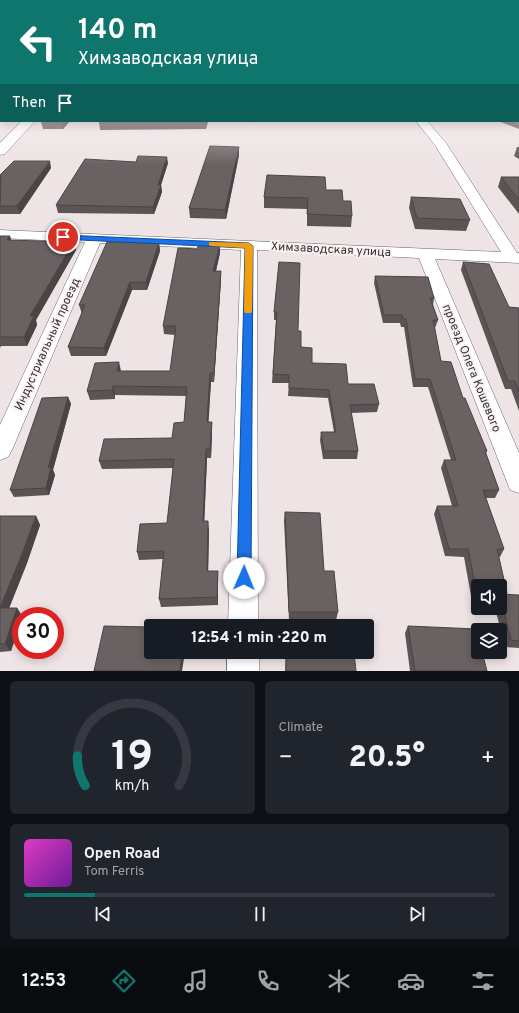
<!DOCTYPE html>
<meta charset="utf-8">
<style>
:root{--surface:#171b24;--page:#20242c;--text:#f1f3f6;--muted:#9ea1a6;--line:#363941;--accent:#0f766e}
body{margin:0;font-family:Overpass,sans-serif;background:var(--page);color:var(--text);height:100vh;display:flex;flex-direction:column;font-size:15px;white-space:nowrap}
*{box-sizing:border-box;margin:0}
p{font-size:13px;color:var(--muted)}
.icon{flex:none;width:22px;height:22px;fill:none;stroke:currentColor;stroke-width:2;stroke-linecap:round;stroke-linejoin:round}
.map{position:relative;height:671px;overflow:hidden}
.details{display:flex;flex-direction:column;gap:10px;padding:10px;background:#0d0f14;flex:1}
.details>*{flex:none}
.top-card{position:absolute;left:0px;top:0px;width:519px;height:122px;box-shadow:0 2px 10px #0003;background:#0f766e;color:#fff;overflow:hidden}
.controls{position:absolute;left:471px;top:579px;display:grid;gap:8px}
.controls a{display:grid;place-items:center;width:36px;height:36px;border-radius:4px;background:var(--surface);box-shadow:0 2px 10px #0003;font-size:20px}
.speed{position:absolute;left:12px;top:607px;display:flex;gap:8px;font-size:20px;font-weight:700;text-align:center}
.speed>*{display:grid;place-content:center;width:52px;height:52px;border-radius:50%;background:var(--surface);box-shadow:0 2px 10px #0003;line-height:1}
.speed .limit{border:6px solid #d22;background:#fff;color:#111}
.pin{position:absolute;display:grid;place-items:center;width:34px;height:34px;color:#fff;margin:-17px;border:2px solid #fff;border-radius:50%;box-shadow:0 1px 4px #0007}
.me{position:absolute;width:44px;margin:-22px;rotate:1deg;stroke-linejoin:round;filter:drop-shadow(0 0 3px #0008)}
.turn{display:flex;align-items:center;gap:14px;height:84px;padding:0 12px;font-size:18px}
.turn .icon{width:52px;height:52px;stroke-width:2.5}
.turn b{display:block;font-size:28px;line-height:34px}
.then{display:flex;align-items:center;height:38px;padding:0 12px;background:#0003;gap:8px;font-size:15px}
.big{font-size:30px;font-weight:800;line-height:1.1}
.details .card{flex:1;display:flex;flex-direction:column;justify-content:center;gap:6px;min-width:0;padding:0 14px;border-radius:6px;background:var(--page)}
.details .dial{align-items:center;gap:0}
.dial svg{height:104px;overflow:visible;fill:none;stroke:var(--line);stroke-width:7;stroke-linecap:round;text-anchor:middle}
.dial text{fill:var(--text);stroke:none}
.song{display:flex;align-items:center;gap:12px}
.cover{width:48px;height:48px;border-radius:6px;background:linear-gradient(135deg,hsl(310 70% 55%),hsl(280 70% 35%))}
.played{height:4px;border-radius:2px;background:linear-gradient(90deg,var(--accent) 15%,var(--line) 15%)}
.keys{display:flex;justify-content:space-around;direction:ltr}
.heat{display:flex;justify-content:space-between;align-items:center;font-size:22px;direction:ltr}
.details .tiles{flex:1;display:grid;gap:10px;grid-template-columns:1fr 1fr}
.card:last-child{grid-column:span 2}
.trip{position:absolute;left:144px;top:619px;width:230px;height:40px;border-radius:4px;background:var(--surface);box-shadow:0 2px 10px #0003;font-weight:800;line-height:40px;text-align:center}
.dock{display:flex;height:64px;justify-content:space-around;align-items:center;background:#090b0e;color:var(--muted)}
.dock .icon{width:28px;height:28px}
.dock .selected{color:var(--accent)}
.dock b{font-size:18px;color:var(--text)}
.map>svg:first-child{display:block}
</style>
<div class="map">
<svg width="519" height="671" viewBox="0 0 519 671">
<rect width="100%" height="100%" fill="#eee3e5"/>
<g fill="none" stroke-linecap="round" stroke-linejoin="round">
<defs>
<g id="minor">
<polygon points="416,121 427,121 446,143 517,253 519,253 519,263 435,259 519,453 519,493 510,490 507,482 419,258 257,250 258,626 228,626 241,250 100,243 12,450 8,457 0,460 0,425 85,242 0,238 0,230 501,252 435,145"/>
<rect x="227" y="652" width="32" height="19"/>
</g>
<g id="major">
<polygon points="0,71 1,71 0,77"/>
<polygon points="22,121 35,121 5,154 0,155 0,143"/>
</g>
</defs>
<use href="#minor" stroke="#706769" stroke-width="1"/>
<use href="#major" stroke="#706769" stroke-width="1"/>
<use href="#minor" fill="#fff" fill-rule="evenodd"/>
<use href="#major" fill="#fff" fill-rule="evenodd"/>
</g>
<g fill="#5b5354">
<polygon points="518,100 519,100 519,129 498,121 518,121"/>
<polygon points="70,121 63,129 43,129 41,122"/>
<polygon points="208,121 206,129 100,130 99,122"/>
<polygon points="517,147 519,147 519,159 514,156"/>
<polygon points="239,155 226,219 190,218 189,208"/>
<polygon points="136,162 168,163 161,185 162,192 154,214 58,213 56,205"/>
<polygon points="51,168 20,214 0,214 0,175"/>
<polygon points="501,177 519,177 519,214 498,187"/>
<polygon points="326,190 343,201 352,216 351,227 307,226 307,209 264,208 264,197"/>
<polygon points="411,197 470,220 466,231 415,229 409,208"/>
<polygon points="0,236 10,236 11,241 74,242 76,250 36,320 37,325 27,346 1,346 0,348"/>
<polygon points="159,243 160,251 147,290 132,290 106,356 71,356 68,347 82,314 79,305"/>
<polygon points="220,253 216,271 221,279 214,382 211,382 208,422 212,431 211,458 207,458 204,521 209,530 208,571 218,571 218,605 161,607 159,599 163,559 139,560 137,552 167,523 173,468 102,469 99,461 172,438 184,422 186,396 115,395 115,399 90,400 87,391 170,371 175,335 164,334 163,326"/>
<polygon points="279,262 298,331 301,347 312,363 348,384 379,404 377,412 351,413 358,451 357,459 323,459 320,440 321,432 334,432 328,398 288,396 289,383 272,383 276,320 274,320 274,312"/>
<polygon points="463,262 509,307 519,308 519,411 511,389 505,389 461,270"/>
<polygon points="375,276 434,298 433,305 438,320 435,328 441,361 463,398 487,451 486,453 499,490 495,498 486,498 504,549 500,557 499,557 507,593 506,595 519,595 519,648 505,647 495,608 500,608 500,586 478,586 478,597 471,596 464,557 445,556 434,514 437,506 452,506 441,468 444,460 451,460 428,387 413,387 404,327 401,327 400,323 383,323 374,283"/>
<polygon points="68,397 71,404 53,470 55,475 49,495 14,497 10,490"/>
<polygon points="285,512 324,571 338,612 336,620 289,620 284,521"/>
<polygon points="0,516 36,516 40,525 27,563 9,608 17,608 22,616 21,616 21,620 11,651 0,652"/>
<polygon points="408,626 487,671 410,671 405,633"/>
<polygon points="286,652 356,671 285,671"/>
</g>
<g fill="#4a4445">
<rect x="518" y="71" width="1" height="9"/>
<polygon points="62,121 70,121 63,129 61,122"/>
<polygon points="206,121 208,121 206,129"/>
<polygon points="239,147 239,155 226,219 225,210"/>
<polygon points="167,157 168,163 159,191 161,185 162,192 154,214 153,207 158,185"/>
<polygon points="50,161 51,168 20,214 17,206"/>
<polygon points="10,236 12,244 7,240"/>
<polygon points="74,242 76,250 36,320 37,325 27,346 24,337 30,316"/>
<polygon points="159,243 160,251 147,290 146,282"/>
<polygon points="220,245 220,253 214,279 213,271"/>
<polygon points="221,271 221,279 214,382 214,373"/>
<polygon points="130,282 132,290 106,356 104,348"/>
<polygon points="119,362 121,371 117,371"/>
<polygon points="210,373 211,382 208,431 207,422"/>
<polygon points="113,386 115,395 115,399 112,390"/>
<polygon points="68,397 71,404 53,470 55,475 49,495 46,488 48,468"/>
<polygon points="212,422 212,431 211,458 210,449"/>
<polygon points="206,449 207,458 204,530 203,521"/>
<polygon points="36,516 40,525 27,563 6,616 0,608"/>
<polygon points="208,521 209,530 208,579 207,571"/>
<polygon points="218,571 218,605 217,597"/>
<polygon points="17,608 22,616 21,616 21,620 11,651 5,644"/>
<polygon points="182,652 185,652 182,671 180,671"/>
</g>
<g fill="#6a6162" stroke="#4a4445">
<polygon points="518,100 519,100 519,110 518,109"/>
<polygon points="41,121 62,121 61,122 41,122"/>
<polygon points="100,121 206,121 206,122 99,122"/>
<polygon points="210,146 239,147 225,210 189,208"/>
<polygon points="138,156 167,157 158,185 161,185 153,207 56,205 85,159 136,162"/>
<polygon points="14,161 50,161 17,206 0,206 1,178 0,175"/>
<polygon points="267,175 325,177 326,190 342,190 343,201 351,201 352,216 307,214 308,198 264,197"/>
<polygon points="501,177 519,177 519,200"/>
<polygon points="411,197 460,199 470,220 417,218"/>
<polygon points="0,236 10,236 7,240 74,242 30,316 34,316 24,337 0,337"/>
<polygon points="107,242 159,243 146,282 130,282 104,348 68,347 85,305 79,305"/>
<polygon points="199,244 220,245 213,271 221,271 214,373 210,373 207,422 212,422 210,449 206,449 203,521 208,521 207,571 218,571 217,597 159,599 164,551 137,552 140,524 167,523 174,459 99,461 104,439 172,438 174,423 184,422 187,387 113,386 112,390 87,391 95,363 119,362 117,371 170,371 176,326 163,326 178,248 197,249"/>
<polygon points="279,262 300,263 298,331 301,331 301,347 312,348 312,363 346,364 348,384 374,384 379,404 350,405 358,451 324,451 321,432 336,432 329,390 289,388 289,375 273,374 277,312 274,312"/>
<polygon points="463,262 489,264 509,307 519,308 519,393 515,381 508,381"/>
<polygon points="375,276 428,277 434,298 430,298 438,320 433,320 441,361 451,362 463,398 465,398 487,451 485,451 499,490 483,490 504,549 497,549 507,593 500,592 500,586 478,586 478,589 476,589 468,549 449,549 437,506 458,506 444,460 456,460 430,379 415,379 406,319 403,319 402,315 384,315"/>
<polygon points="68,397 48,468 51,467 46,488 10,490 42,398"/>
<polygon points="285,512 320,513 324,571 334,571 338,612 289,612"/>
<polygon points="0,516 36,516 22,554 0,608 17,608 5,644 0,644"/>
<polygon points="500,594 519,595 519,641 511,640 500,597"/>
<polygon points="104,626 151,627 151,652 182,652 180,671 94,671"/>
<polygon points="408,626 477,629 478,635 478,652 482,652 487,671 415,671"/>
<polygon points="286,652 354,653 356,671 286,671"/>
</g>
<linearGradient id="sky" x2="0" y2="1"><stop stop-color="#76c4d8"/><stop offset="0.43" stop-color="#f7f2f3"/><stop offset="1" stop-color="#f7f2f3" stop-opacity="0"/></linearGradient>
<rect width="519" height="165" fill="url(#sky)"/>
<polygon fill="#1a73e8" stroke="#114b97" points="63,235 249,243 253,246 251,578 249,583 244,585 239,583 237,578 245,248 60,239 60,236"/>
<polygon fill="#f59e0b" points="209,242 249,243 253,246 252,311 251,313 245,313 244,311 245,248 211,246 209,245"/>
<g text-anchor="middle" stroke-width="4" stroke-linejoin="round" paint-order="stroke">
<g font-size="12" fill="#363232" stroke="#fbf1f2">
<text transform="translate(331 249) rotate(3)" y="4">Химзаводская улица</text>
<text transform="translate(47 344) rotate(-66)" y="4">Индустриальный проезд</text>
<text transform="translate(472 368) rotate(68)" y="4">проезд Олега Кошевого</text>
</g>
</g>
</svg>
<div class="controls">
<a><svg class="icon" aria-label="sound" viewBox="0 0 24 24"><path d="M4 9h4l5-4v14l-5-4H4zM17 9q2 3 0 6"/></svg></a>
<a><svg class="icon" aria-label="layers" viewBox="0 0 24 24"><path d="M12 4l9 5-9 5-9-5zM3 14l9 5 9-5"/></svg></a>
</div>
<div class="speed"><div class="limit">30</div></div>
<div class="pin" style="left:63px;top:237px;background:#d93025"><svg class="icon" aria-label="arrive" viewBox="0 0 24 24"><path d="M6 21V4h12l-3 4 3 4H6"/></svg></div>
<svg class="me" style="left:244px;top:578px" viewBox="-20 -20 40 40"><circle r="19" fill="#fff"/><path d="M0-13L10 11 0 6-10 11z" fill="#1a73e8"/></svg>
<div class="trip">12:54 · 1 min · 220 m</div>
<div class="top-card">
<div class="turn"><svg class="icon" aria-label="left" viewBox="0 0 24 24"><path d="M17 20v-9H6M10 6l-5 5 5 5"/></svg><div><b>140 m</b>Химзаводская улица</div></div>
<div class="then">Then<svg class="icon" aria-label="arrive" viewBox="0 0 24 24"><path d="M6 21V4h12l-3 4 3 4H6"/></svg></div>
</div>
</div>
<section class="details">
<div class="tiles">
<div class="card dial"><svg viewBox="0 0 100 80">
<path d="M14 69A42 42 0 1 1 86 69"/>
<path d="M14 69A42 42 0 0 1 8 46" stroke="#0f766e"/>
<text x="50" y="56" font-size="32" font-weight="700">19</text>
<text x="50" y="72" font-size="11">km/h</text>
</svg></div>
<div class="card"><p>Climate</p>
<div class="heat"><a>−</a><b class="big">20.5°</b><a>+</a></div>
</div>
<div class="card">
<div class="song"><i class="cover"></i><div><b>Open Road</b><p>Tom Ferris</p></div></div>
<div class="played"></div>
<div class="keys"><svg class="icon" aria-label="previous" viewBox="0 0 24 24"><path d="M18 5L8 12l10 7zM5 5v14"/></svg><svg class="icon" aria-label="pause" viewBox="0 0 24 24"><path d="M8 5v14M16 5v14"/></svg><svg class="icon" aria-label="next" viewBox="0 0 24 24"><path d="M6 5l10 7-10 7zM19 5v14"/></svg></div>
</div>
</div>
</section>
<nav class="dock">
<b>12:53</b>
<svg class="icon selected" aria-label="directions" viewBox="0 0 24 24"><path d="M12 3l9 9-9 9-9-9zM9 14v-3h6M13 9l2 2-2 2"/></svg>
<svg class="icon" aria-label="music" viewBox="0 0 24 24"><path d="M9 18V5l10-2v13"/><circle cx="6" cy="18" r="3"/><circle cx="16" cy="16" r="3"/></svg>
<svg class="icon" aria-label="phone" viewBox="0 0 24 24"><path d="M5 4h4l2 5-3 2q2 4 5 5l2-3 5 2v4C11 20 4 13 5 4z"/></svg>
<svg class="icon" aria-label="climate" viewBox="0 0 24 24"><path d="M12 3v18M4 7l16 10M4 17L20 7"/></svg>
<svg class="icon" aria-label="car" viewBox="0 0 24 24"><path d="M5 17H2v-5l4-1 3-4h7l3 4 3 1v5h-3M9 17h6M6 11h13"/><circle cx="7" cy="17" r="2"/><circle cx="17" cy="17" r="2"/></svg>
<svg class="icon" aria-label="filters" viewBox="0 0 24 24"><path d="M4 7h16M4 17h16"/><circle cx="9" cy="7" r="2"/><circle cx="15" cy="17" r="2"/></svg>
</nav>
